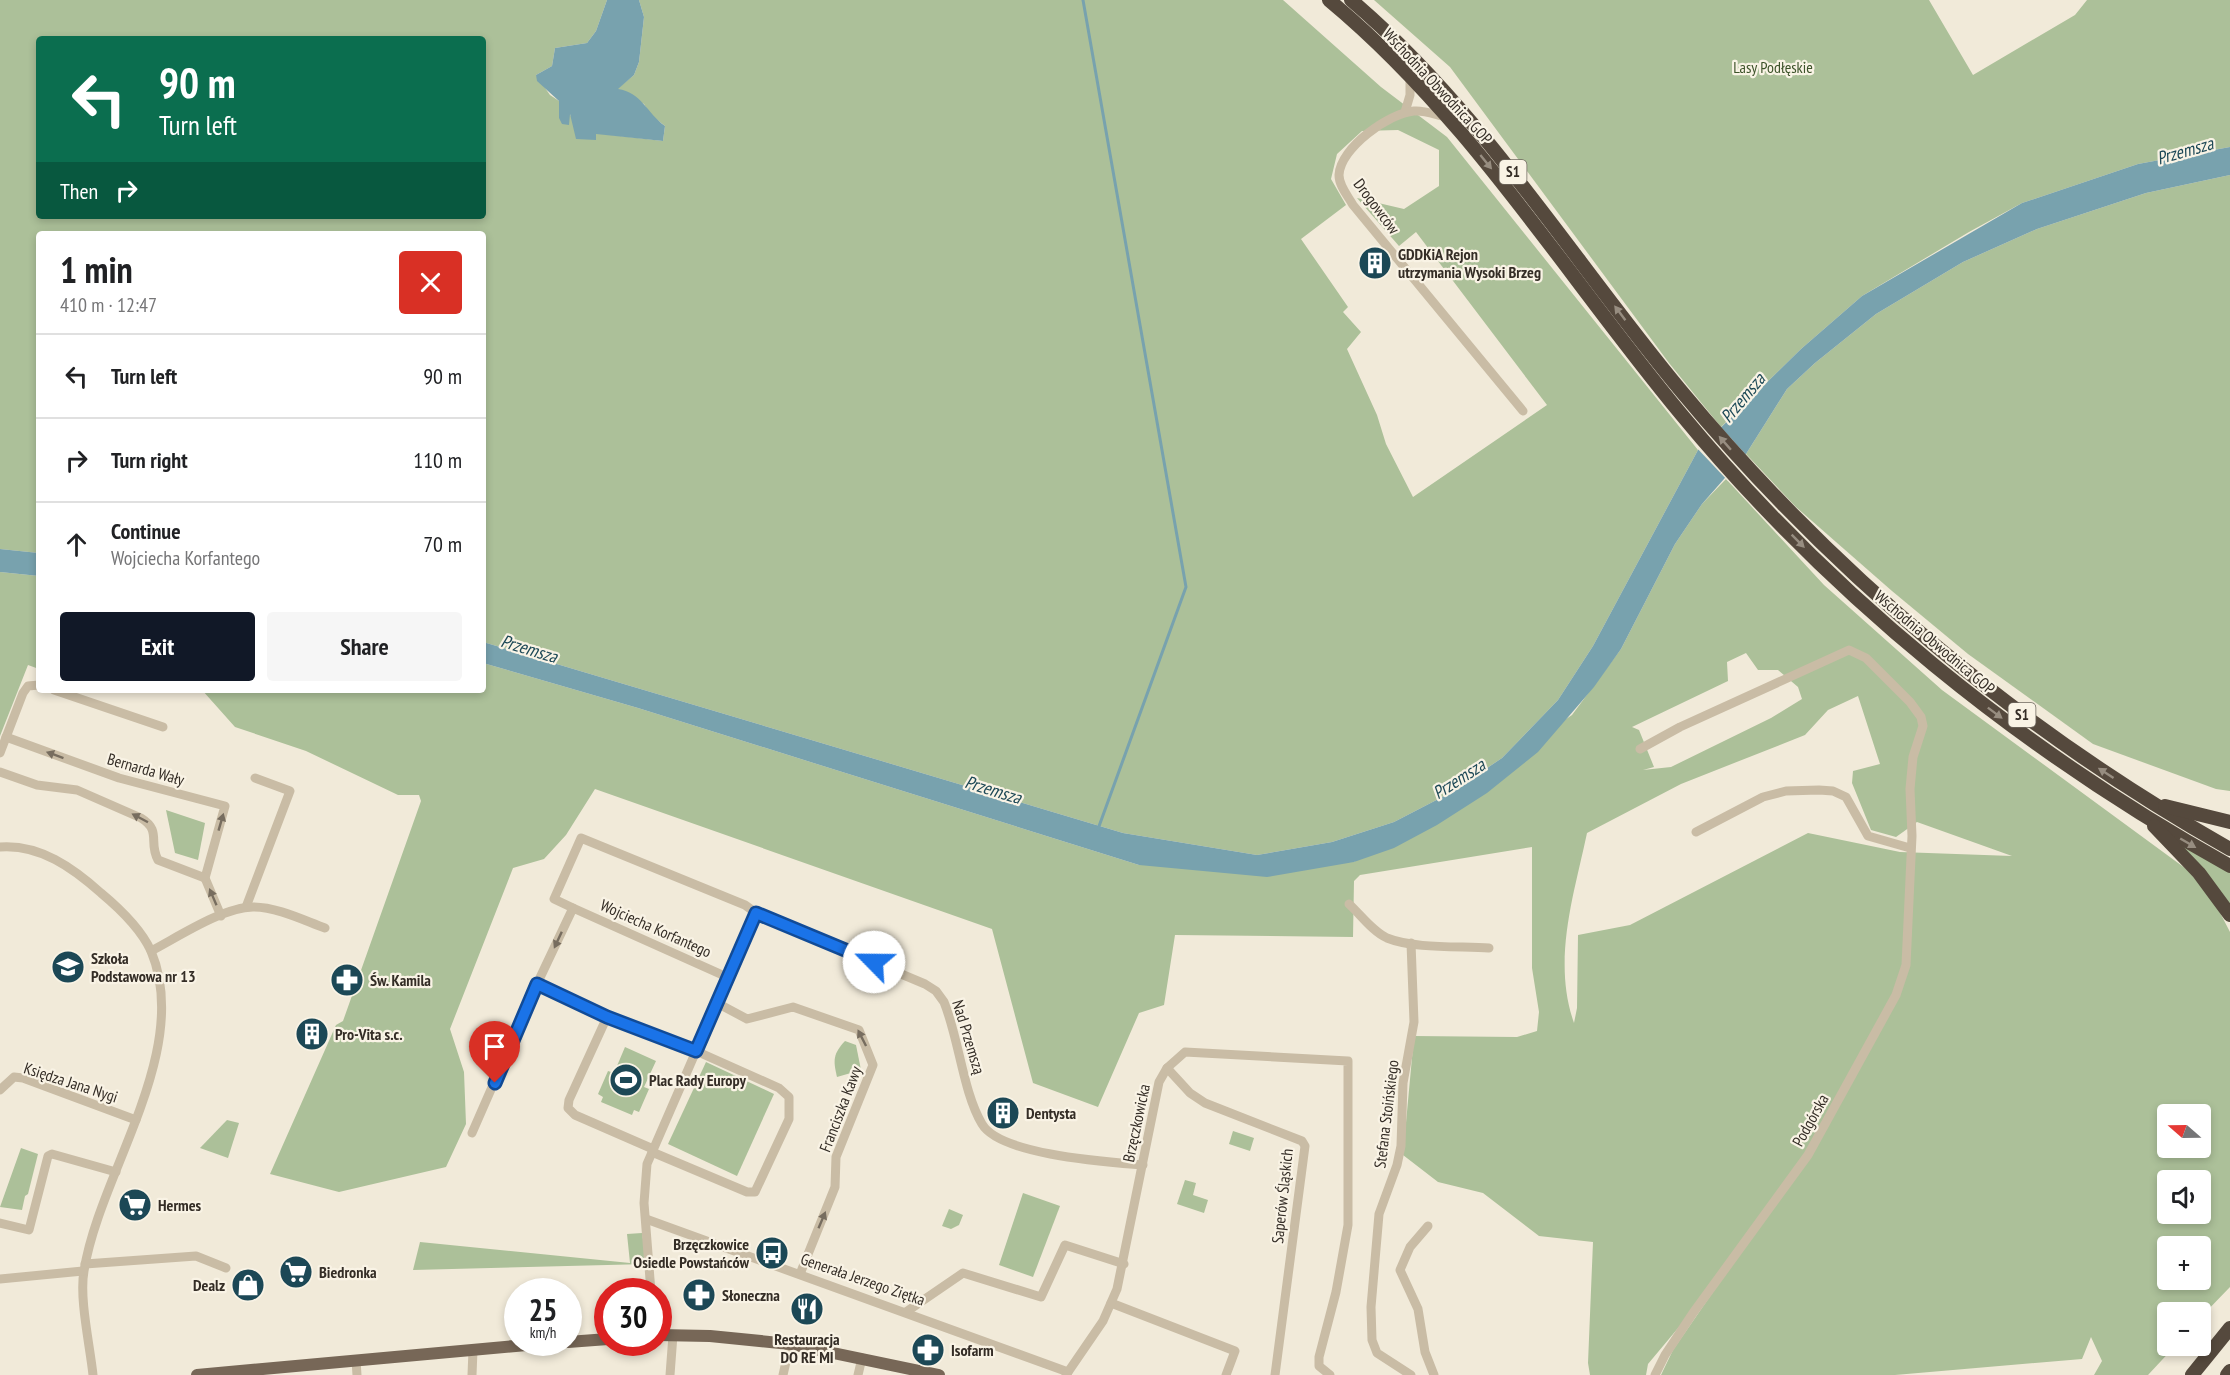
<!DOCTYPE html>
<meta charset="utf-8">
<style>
body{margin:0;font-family:"PT Sans Narrow",sans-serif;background:#f6f6f6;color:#202124;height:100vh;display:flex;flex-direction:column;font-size:22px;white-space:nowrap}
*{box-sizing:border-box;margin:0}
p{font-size:20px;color:#757577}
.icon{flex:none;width:33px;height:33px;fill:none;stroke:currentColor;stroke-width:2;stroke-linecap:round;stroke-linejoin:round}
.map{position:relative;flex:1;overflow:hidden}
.details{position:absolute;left:36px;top:231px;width:450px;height:462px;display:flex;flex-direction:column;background:#fff;border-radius:6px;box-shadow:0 3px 9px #0003}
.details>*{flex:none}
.top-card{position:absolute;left:36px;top:36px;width:450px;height:183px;border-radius:6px;box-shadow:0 3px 9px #0003;background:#0b6e4f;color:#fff;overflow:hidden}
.needle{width:39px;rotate:290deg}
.controls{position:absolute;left:2157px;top:1104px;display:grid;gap:12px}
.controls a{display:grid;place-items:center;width:54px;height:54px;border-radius:6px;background:#fff;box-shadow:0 3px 9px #0003;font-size:30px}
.speed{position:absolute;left:504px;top:1278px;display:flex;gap:12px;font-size:30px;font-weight:700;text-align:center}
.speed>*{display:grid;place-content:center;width:78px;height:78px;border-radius:50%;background:#fff;box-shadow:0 3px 9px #0003;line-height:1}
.speed small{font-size:15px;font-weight:400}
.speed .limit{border:9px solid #d22;background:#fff;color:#111}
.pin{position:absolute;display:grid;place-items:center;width:51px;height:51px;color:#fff;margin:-62px -26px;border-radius:50% 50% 50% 0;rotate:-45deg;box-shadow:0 0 6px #0007}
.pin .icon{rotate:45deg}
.me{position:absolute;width:66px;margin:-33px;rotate:293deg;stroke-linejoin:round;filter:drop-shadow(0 0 4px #0008)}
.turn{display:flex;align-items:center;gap:21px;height:126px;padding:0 24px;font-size:27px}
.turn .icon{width:78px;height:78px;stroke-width:2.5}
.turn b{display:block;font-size:42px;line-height:51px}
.then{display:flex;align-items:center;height:57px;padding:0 24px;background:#0003;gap:12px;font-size:22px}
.round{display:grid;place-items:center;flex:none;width:63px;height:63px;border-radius:6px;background:#f6f6f6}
.summary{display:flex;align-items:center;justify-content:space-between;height:102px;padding:0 24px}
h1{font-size:36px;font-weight:700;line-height:45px}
.primary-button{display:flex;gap:12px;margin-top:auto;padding:12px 24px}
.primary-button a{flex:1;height:69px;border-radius:6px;background:#111827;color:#fff;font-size:24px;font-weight:700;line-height:69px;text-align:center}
.primary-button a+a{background:#f6f6f6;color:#202124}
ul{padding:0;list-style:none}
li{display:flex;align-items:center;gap:18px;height:84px;padding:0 24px;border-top:2px solid #e0e0e0}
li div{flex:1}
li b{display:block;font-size:22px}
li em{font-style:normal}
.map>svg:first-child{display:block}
.green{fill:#acc099;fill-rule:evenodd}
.water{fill:#78a2ae}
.pier{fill:#f1ead9}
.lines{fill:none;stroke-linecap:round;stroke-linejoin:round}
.stream{stroke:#78a2ae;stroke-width:3}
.minor{stroke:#c9bca5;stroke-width:9}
.major{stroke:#776757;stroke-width:12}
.highway{stroke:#55493d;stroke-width:14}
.oneway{fill:#978d80}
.oneway2{fill:#776d5f}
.route-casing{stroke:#114b97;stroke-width:15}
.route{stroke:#1a73e8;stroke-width:10}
.labels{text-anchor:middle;stroke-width:4.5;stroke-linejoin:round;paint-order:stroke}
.shield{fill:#f9f3e5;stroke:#6f685f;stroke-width:1.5}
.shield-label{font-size:15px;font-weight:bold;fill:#342d26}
.park-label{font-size:16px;fill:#3d532a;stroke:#f9f3e5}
.street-label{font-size:16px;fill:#342d26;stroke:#f9f3e5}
.poi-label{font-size:16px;font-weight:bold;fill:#342d26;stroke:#f9f3e5;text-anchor:start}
.water-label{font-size:18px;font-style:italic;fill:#1c4856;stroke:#f9f3e5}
</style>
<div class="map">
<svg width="2230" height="1375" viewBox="0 0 2230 1375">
<rect width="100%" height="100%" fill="#f1ead9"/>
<g class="green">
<path d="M0 0H607L596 31 587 43 555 48 552 66 536 75 550 95 559 101V118L569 112 575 125 596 139 595 133 663 141 665 126 650 114 644 104 617 89 634 75 639 62 644 17 639 0H1283L1381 87 1447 137 1698 450 1593 646 1558 700 1502 758 1450 793 1394 822 1332 842 1257 855 1123 833 483 642V234H39V553L0 549ZM39 39H483V216H39ZM1398 130 1439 150V186L1404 209 1357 198 1399 246 1416 232 1547 405 1413 497 1386 444 1377 415 1347 349 1361 332 1343 312 1348 307 1301 239 1346 205 1331 179 1337 154 1362 131Z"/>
<polygon points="1374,0 1929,0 1973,75 2075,15 2087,0 2230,0 2230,147 2138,164 2022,203 1969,232 1862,296 1801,349 1721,427 1669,363 1450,67"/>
<polygon points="2230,175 2230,791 2216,789 2093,744 1968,654 1892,591 1796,507 1746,454 1787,389 1815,363 1876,314 1963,262 2037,229 2146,193"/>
<path d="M1726 479 1824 585 1942 690 2189 871 2216 905 2230 932V1287L2201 1317 2200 1312H2168V1346H2175L2148 1375H2094L2102 1361 2091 1337 2082 1359 1895 1375H1661L1673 1350 1735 1260 1648 1364 1646 1375H1590L1588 1363 1593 1242 1539 1236 1483 1193 1438 1182 1403 1155 1414 1036 1517 1037 1537 1031 1539 1012 1532 968V847L1360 875 1354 881 1353 937 1175 935 1164 1005 1139 1013 1098 1107 1033 1083 992 929 595 789 566 835 544 859 513 868 450 1029 464 1072 466 1124 446 1167 339 1192 270 1174 336 1025 343 1021 421 801 419 795H398L306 751 235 727 202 690H483V663L638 708 1139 865 1354 862 1572 715 1621 649 1675 544 1702 504ZM1746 653 1758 670H1778L1798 687 1802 699 1771 718 1671 767 1643 770 1654 767 1639 730 1632 727 1728 681 1727 662ZM1858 696 1880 764 1853 771 1852 783 1871 830 1896 837 1917 822 2012 856 1900 852 1808 833 1630 925 1578 935 1577 1008 1574 1023C1552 960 1574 895 1587 833L1681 784 1805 735 1828 710ZM2168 1114H2200V1148H2168ZM2168 1180H2200V1214H2168ZM2168 1246H2200V1280H2168Z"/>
<polygon points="0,572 39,576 39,669 28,665 0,736"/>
<polygon points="166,810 205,823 198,860 175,853"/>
<polygon points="2170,836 2230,871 2230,908"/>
<path d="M845 1041 856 1045 861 1070 837 1077C833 1060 833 1054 845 1041Z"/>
<polygon points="625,1047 656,1061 644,1087 649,1089 639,1112 634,1110 632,1115 601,1102 603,1097 598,1094 608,1071 614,1073"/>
<polygon points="706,1062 774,1094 737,1176 668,1144"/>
<polygon points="227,1120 239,1123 228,1158 200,1148"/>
<polygon points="1233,1131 1254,1138 1250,1151 1229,1144"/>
<polygon points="21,1148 38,1154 28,1194 25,1196 22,1210 0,1207"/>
<polygon points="1185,1180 1196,1183 1193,1195 1208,1200 1204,1213 1177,1204"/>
<polygon points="1023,1193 1060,1206 1033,1277 999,1265"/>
<polygon points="949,1209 963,1215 959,1225 951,1229 942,1226"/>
<polygon points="642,1233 647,1264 413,1270 420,1242 630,1263 627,1234"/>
</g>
<g class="water">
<path d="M607 0H639L644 17 639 62 634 75 618 89C641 92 647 113 665 126L663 141 596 134V140L576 139 570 114 569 125 562 124 559 118V101L537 81 536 75 552 66 555 48 587 43 596 31Z"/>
<polygon points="2230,147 2230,175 2146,193 2037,229 1963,262 1876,314 1815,363 1787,389 1746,454 1702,504 1675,544 1621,649 1594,687 1538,752 1487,793 1437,825 1394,848 1354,862 1267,877 1139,865 638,708 483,663 483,642 1123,833 1257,855 1332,842 1394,822 1450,793 1502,758 1558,700 1593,646 1698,450 1801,349 1862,296 2022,203 2138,164"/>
<polygon points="0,549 39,553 39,576 0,572"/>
</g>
<polygon class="pier" points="1719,425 1748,457 1728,481 1696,447"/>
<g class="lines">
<polyline class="stream" points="1083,0 1186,587 1098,829"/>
<g class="minor">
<polyline points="1405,112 1410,95 1410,77"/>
<path d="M1447 117C1436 115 1425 110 1414 111 1389 113 1340 148 1339 175 1339 186 1348 196 1353 205L1523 411"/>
<polyline points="54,690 163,727"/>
<polyline points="6,737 119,778 225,806 205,878 221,916"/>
<polyline points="1640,749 1680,727 1849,650 1866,658 1910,702 1921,717 1923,726 1913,757 1910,789 1912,836 1906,965 1896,995 1808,1155 1693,1313 1665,1355 1655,1375"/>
<polyline points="0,753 23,693 28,686 39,685"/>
<path d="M0 772 37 785 77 790 141 818C162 831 148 842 158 860L205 878"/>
<polyline points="1696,832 1763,797 1786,791 1819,790 1833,791 1846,797 1868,836 1910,848"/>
<path d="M0 847C40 844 73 868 101 893 119 908 141 929 151 951 193 1051 99 1174 84 1271 79 1298 90 1346 93 1375"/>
<path d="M1349 904C1361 915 1372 931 1387 938 1414 949 1460 946 1489 948"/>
<polyline points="246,907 290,791 255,778"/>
<path d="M573 908 554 899 581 838 745 905 756 913 925 984 936 991 944 1002C959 1039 963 1092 982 1124 1000 1155 1107 1162 1143 1165"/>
<path d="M151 951C178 937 223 907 253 907 277 907 303 920 325 928"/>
<polyline points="537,984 573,908 727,977"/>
<polyline points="717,1003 747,1019 793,1007 859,1030 873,1065 836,1157 835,1187 800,1274"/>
<polyline points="1167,1068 1190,1093 1205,1103 1302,1141 1305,1146 1275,1375"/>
<polyline points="0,1090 14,1077 23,1078 136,1120"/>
<polyline points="472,1133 537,984 607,1017"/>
<polyline points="652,1152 747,1192 755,1192 789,1119 789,1097 779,1088 696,1051 607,1017 569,1100 568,1108 575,1115 653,1149"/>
<polyline points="646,1219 1068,1372"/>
<polyline points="0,1223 29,1230 48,1156 52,1154 116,1172"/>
<polyline points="1428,1226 1410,1247 1400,1270 1418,1309 1425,1352 1434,1375"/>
<polyline points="85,1264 196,1256 226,1268"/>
<polyline points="0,1279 83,1271"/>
<polyline points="651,1292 644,1203 647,1164 756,913"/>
<polyline points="1111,1303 1235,1351 1226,1375"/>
<polyline points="906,1312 963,1273 1041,1297 1065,1245 1124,1264"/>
<polyline points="356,1360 357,1375"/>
<polyline points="472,1375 473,1350"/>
<polyline points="670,1375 673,1335"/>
<polyline points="783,1375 790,1344"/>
<polyline points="858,1375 862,1358"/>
<polyline points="1066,1375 1103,1321 1117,1289 1159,1082 1167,1068 1185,1052 1348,1061 1348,1225 1336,1292 1319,1357 1319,1366 1330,1375"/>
<polyline points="1411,1375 1377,1353 1372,1340 1371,1307 1379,1214 1397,1165 1401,1146 1403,1083 1414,1022 1411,943"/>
</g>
<g class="major">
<polyline points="658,1335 710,1336 790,1344 939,1375"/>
<polyline points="568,1342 608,1339"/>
<polyline points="197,1375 559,1342"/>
</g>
<g class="highway">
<path d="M1329 0C1470 117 1565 274 1681 414 1832 597 2023 751 2230 866"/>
<path d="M1351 0C1483 112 1572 260 1682 392 1835 576 2021 731 2230 849"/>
<polyline points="2165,806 2230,822"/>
<polyline points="2154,826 2199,873 2230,915"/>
<polyline points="2192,1375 2230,1328"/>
<polyline points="2227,1375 2230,1371"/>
</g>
</g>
<defs><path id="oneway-solid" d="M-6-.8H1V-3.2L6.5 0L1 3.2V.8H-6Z" transform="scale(1.5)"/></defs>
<g class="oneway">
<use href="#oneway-solid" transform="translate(1486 162) rotate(51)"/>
<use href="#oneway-solid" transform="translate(1620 313) rotate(-127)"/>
<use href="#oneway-solid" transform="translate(1725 443) rotate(-131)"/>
<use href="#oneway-solid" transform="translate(1798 541) rotate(45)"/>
<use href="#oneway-solid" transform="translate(1995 713) rotate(37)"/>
<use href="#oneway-solid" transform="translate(2106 773) rotate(-147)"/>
<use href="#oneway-solid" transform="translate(2188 843) rotate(30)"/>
</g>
<g class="oneway2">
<use href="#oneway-solid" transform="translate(55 755) rotate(-160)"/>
<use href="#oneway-solid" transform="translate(140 818) rotate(-152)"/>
<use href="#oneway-solid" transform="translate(221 822) rotate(-74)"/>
<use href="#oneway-solid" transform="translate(213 897) rotate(-113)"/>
<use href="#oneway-solid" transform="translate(558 940) rotate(115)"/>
<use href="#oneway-solid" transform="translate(862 1038) rotate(-117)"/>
<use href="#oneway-solid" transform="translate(822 1220) rotate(-67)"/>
</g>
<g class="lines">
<defs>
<polyline id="route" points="495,1083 537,984 607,1017 696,1051 756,913 874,962"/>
</defs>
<use href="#route" class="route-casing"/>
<use href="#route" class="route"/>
</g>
<defs>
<symbol id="building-disc" viewBox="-11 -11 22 22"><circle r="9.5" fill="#1c4856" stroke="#f9f3e5"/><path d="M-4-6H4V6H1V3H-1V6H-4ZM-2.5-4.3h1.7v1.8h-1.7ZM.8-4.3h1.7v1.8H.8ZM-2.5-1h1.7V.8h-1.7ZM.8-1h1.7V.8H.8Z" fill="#fff"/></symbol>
<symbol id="school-disc" viewBox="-11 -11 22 22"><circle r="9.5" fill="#1c4856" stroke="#f9f3e5"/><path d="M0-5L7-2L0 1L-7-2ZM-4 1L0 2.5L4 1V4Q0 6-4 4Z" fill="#fff"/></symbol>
<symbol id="pharmacy-disc" viewBox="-11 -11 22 22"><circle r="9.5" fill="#1c4856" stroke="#f9f3e5"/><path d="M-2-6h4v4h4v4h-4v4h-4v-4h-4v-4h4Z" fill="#fff"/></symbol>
<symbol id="stadium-disc" viewBox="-11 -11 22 22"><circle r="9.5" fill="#1c4856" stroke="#f9f3e5"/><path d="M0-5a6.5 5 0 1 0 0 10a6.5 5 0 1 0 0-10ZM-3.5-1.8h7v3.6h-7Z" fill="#fff"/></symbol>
<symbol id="supermarket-disc" viewBox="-11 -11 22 22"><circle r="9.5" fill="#1c4856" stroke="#f9f3e5"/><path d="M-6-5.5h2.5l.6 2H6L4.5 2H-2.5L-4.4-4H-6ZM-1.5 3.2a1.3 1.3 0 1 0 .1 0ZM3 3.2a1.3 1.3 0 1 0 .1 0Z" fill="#fff"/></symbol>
<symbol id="bus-disc" viewBox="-11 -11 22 22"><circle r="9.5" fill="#1c4856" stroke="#f9f3e5"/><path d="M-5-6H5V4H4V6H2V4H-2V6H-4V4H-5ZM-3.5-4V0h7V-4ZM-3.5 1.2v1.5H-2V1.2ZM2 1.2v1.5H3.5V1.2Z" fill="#fff"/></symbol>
<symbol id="shop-disc" viewBox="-11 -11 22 22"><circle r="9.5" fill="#1c4856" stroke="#f9f3e5"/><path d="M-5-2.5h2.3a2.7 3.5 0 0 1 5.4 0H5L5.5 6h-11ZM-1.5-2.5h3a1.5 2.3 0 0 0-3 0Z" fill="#fff"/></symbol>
<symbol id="restaurant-disc" viewBox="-11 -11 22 22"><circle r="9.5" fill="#1c4856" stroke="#f9f3e5"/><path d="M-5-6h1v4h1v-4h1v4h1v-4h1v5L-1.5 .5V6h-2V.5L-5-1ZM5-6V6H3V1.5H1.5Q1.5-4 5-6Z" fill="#fff"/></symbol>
</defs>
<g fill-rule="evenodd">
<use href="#building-disc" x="1356" y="244" width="38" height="38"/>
<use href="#school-disc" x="49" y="948" width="38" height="38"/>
<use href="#pharmacy-disc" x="328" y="961" width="38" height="38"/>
<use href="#building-disc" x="293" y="1015" width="38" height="38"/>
<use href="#stadium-disc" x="607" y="1061" width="38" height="38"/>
<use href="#building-disc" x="984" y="1094" width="38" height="38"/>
<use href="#supermarket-disc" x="116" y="1186" width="38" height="38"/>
<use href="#bus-disc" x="753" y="1234" width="38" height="38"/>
<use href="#supermarket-disc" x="277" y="1253" width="38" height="38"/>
<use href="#shop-disc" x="229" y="1266" width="38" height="38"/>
<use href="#pharmacy-disc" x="680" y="1276" width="38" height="38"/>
<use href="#restaurant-disc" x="788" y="1290" width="38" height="38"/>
<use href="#pharmacy-disc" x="909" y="1331" width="38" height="38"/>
</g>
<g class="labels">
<g class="shield">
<rect x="1499.5" y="160" width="27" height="24" rx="4.5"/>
<rect x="2008.5" y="703" width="27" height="24" rx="4.5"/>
</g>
<g class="shield-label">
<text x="1513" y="177">S1</text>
<text x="2022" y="720">S1</text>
</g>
<g class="park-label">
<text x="1773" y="73">Lasy Podłęskie</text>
</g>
<g class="street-label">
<text transform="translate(1438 86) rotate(47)" y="6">Wschodnia Obwodnica GOP</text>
<text transform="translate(1377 206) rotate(53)" y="6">Drogowców</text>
<text transform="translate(1935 642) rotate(40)" y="6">Wschodnia Obwodnica GOP</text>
<text transform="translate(146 769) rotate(16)" y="6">Bernarda Wały</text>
<text transform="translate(656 928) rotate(24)" y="6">Wojciecha Korfantego</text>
<text transform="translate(969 1037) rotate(73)" y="6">Nad Przemszą</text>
<text transform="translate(71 1082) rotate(18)" y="6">Księdza Jana Nygi</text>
<text transform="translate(840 1109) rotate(-69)" y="6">Franciszka Kawy</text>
<text transform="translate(1386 1114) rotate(-83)" y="6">Stefana Stoińskiego</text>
<text transform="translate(1810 1120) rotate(-61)" y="6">Podgórska</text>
<text transform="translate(1136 1123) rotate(-78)" y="6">Brzęczkowicka</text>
<text transform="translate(1282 1196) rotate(-84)" y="6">Saperów Śląskich</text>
<text transform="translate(863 1279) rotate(19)" y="6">Generała Jerzego Ziętka</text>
</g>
<g class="poi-label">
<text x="1398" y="260">GDDKiA Rejon<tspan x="1398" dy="18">utrzymania Wysoki Brzeg</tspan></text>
<text x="91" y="964">Szkoła<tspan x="91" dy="18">Podstawowa nr 13</tspan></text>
<text x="370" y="986">Św. Kamila</text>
<text x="335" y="1040">Pro-Vita s.c.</text>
<text x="649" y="1086">Plac Rady Europy</text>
<text x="1026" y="1119">Dentysta</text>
<text x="158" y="1211">Hermes</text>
<text x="749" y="1250" text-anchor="end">Brzęczkowice<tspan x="749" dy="18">Osiedle Powstańców</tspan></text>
<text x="319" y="1278">Biedronka</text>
<text x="225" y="1291" text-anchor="end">Dealz</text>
<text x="722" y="1301">Słoneczna</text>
<text x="807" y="1345" text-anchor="middle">Restauracja<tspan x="807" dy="18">DO RE MI</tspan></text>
<text x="951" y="1356">Isofarm</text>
</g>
<g class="water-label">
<text transform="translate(2185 151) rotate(-16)" y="6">Przemsza</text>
<text transform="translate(1743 398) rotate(-50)" y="6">Przemsza</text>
<text transform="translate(529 649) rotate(17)" y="6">Przemsza</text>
<text transform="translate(1459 779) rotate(-33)" y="6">Przemsza</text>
<text transform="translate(993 790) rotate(17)" y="6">Przemsza</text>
</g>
</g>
</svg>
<div class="controls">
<a><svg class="needle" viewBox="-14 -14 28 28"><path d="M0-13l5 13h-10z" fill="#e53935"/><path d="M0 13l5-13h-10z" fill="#757577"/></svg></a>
<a><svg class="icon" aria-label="sound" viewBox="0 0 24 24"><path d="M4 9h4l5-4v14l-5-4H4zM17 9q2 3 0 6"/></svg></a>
<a>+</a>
<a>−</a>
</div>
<div class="speed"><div>25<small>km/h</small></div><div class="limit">30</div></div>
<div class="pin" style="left:495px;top:1083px;background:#d93025"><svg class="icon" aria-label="arrive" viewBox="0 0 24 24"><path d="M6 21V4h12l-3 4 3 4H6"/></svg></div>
<svg class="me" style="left:874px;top:962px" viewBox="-20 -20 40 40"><circle r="19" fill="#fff"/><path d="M0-13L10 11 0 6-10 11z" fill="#1a73e8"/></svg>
<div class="top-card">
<div class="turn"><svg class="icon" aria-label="left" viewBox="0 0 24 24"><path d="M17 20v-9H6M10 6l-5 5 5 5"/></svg><div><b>90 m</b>Turn left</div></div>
<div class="then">Then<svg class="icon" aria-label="right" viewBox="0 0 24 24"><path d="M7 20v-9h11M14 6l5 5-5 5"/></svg></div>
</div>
<section class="details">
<div class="summary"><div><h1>1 min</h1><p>410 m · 12:47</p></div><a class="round" style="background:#d93025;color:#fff"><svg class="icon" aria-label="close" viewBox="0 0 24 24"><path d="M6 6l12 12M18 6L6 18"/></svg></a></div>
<ul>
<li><svg class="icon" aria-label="left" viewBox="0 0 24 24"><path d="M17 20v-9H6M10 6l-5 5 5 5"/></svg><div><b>Turn left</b></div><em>90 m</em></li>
<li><svg class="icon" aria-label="right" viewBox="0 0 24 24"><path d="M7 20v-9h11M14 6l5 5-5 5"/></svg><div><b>Turn right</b></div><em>110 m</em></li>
<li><svg class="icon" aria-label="ahead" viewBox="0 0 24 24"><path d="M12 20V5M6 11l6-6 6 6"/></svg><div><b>Continue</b><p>Wojciecha Korfantego</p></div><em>70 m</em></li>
</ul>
<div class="primary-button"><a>Exit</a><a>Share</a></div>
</section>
</div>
